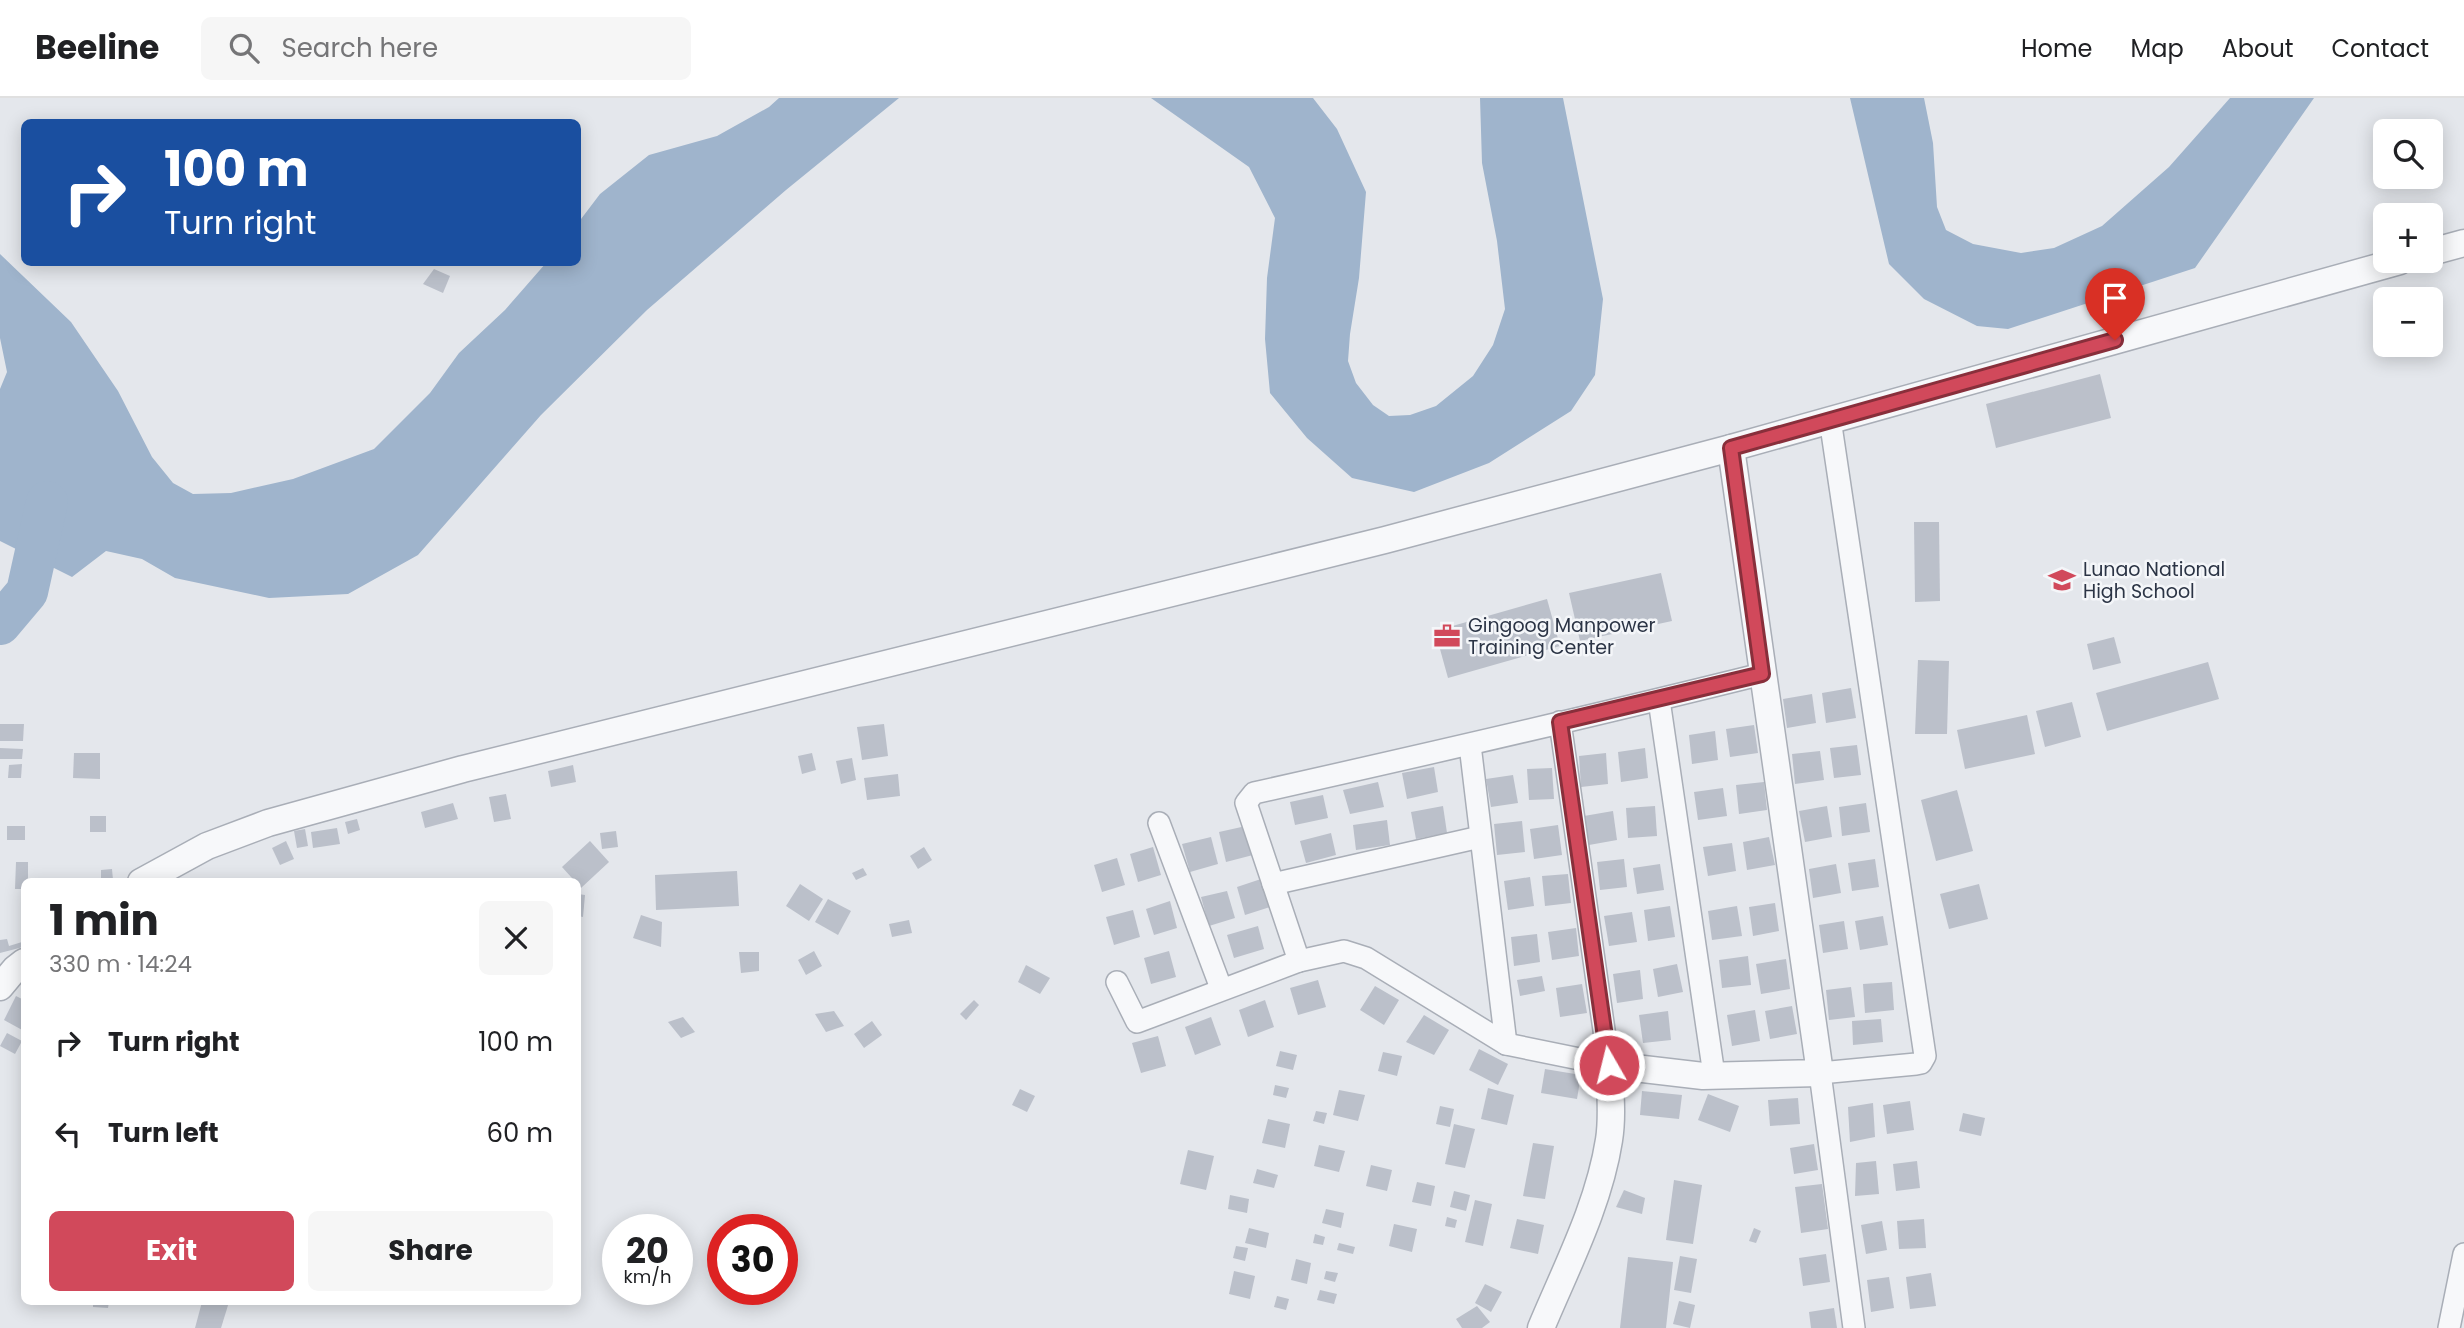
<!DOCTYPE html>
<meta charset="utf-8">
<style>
body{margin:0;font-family:Poppins,sans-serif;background:#f6f6f6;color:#202124;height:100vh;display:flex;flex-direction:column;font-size:26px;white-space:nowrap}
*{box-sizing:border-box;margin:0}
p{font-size:23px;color:#757577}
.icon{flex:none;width:38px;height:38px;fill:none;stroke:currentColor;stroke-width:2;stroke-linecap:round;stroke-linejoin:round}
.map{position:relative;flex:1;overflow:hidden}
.side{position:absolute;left:21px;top:780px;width:560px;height:427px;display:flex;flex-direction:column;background:#fff;border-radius:10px;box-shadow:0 4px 18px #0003}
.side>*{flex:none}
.hud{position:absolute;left:21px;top:21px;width:560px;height:147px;border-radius:10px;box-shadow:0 4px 18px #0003;background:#1a4fa0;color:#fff;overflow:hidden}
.fabs{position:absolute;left:2373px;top:21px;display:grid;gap:14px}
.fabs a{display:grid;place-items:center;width:70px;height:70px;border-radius:10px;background:#fff;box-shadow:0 4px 18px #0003;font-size:35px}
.speed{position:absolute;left:602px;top:1116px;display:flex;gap:14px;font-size:35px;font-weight:700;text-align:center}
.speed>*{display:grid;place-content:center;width:91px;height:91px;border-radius:50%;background:#fff;box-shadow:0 4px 18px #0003;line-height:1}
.speed small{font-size:18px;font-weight:400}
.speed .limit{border:10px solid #d22;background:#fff;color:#111}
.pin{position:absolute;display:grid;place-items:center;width:60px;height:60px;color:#fff;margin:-72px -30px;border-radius:50% 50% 50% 0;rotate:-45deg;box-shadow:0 0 7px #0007}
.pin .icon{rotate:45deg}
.me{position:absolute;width:77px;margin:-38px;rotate:352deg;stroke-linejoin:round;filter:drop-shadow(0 0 5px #0008)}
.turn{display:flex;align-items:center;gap:24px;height:147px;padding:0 28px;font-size:32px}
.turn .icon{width:91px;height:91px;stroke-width:2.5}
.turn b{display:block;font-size:49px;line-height:60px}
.round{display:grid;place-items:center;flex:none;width:74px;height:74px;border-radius:10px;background:#f6f6f6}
.head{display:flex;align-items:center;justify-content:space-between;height:119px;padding:0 28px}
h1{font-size:42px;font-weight:700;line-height:52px}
.primary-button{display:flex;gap:14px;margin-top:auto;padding:14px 28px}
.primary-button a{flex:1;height:80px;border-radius:10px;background:#d1495b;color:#fff;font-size:28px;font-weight:700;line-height:80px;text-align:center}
.primary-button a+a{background:#f6f6f6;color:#202124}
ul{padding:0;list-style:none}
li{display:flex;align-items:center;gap:21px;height:91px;padding:0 28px}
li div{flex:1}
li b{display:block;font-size:26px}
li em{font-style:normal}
header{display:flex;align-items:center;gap:42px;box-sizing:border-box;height:98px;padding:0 35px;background:#fff;border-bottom:2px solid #e0e0e0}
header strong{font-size:33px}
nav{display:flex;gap:38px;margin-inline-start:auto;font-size:24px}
.search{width:490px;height:63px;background:#f6f6f6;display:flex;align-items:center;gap:18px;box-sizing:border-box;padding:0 24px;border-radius:10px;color:#757577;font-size:26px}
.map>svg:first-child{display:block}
.water{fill:#9fb4cc}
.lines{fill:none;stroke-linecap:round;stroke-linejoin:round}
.river{stroke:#9fb4cc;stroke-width:42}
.building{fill:#bbc0ca}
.minor-casing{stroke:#a9aeb7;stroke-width:24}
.tertiary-casing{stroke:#a9aeb7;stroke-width:29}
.minor{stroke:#f7f8fa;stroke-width:21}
.tertiary{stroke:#f7f8fa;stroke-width:26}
.route-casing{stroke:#882f3b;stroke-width:18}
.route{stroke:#d1495b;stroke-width:12}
.labels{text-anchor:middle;stroke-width:5;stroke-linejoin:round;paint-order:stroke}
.poi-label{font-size:19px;fill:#2b3445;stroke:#f4f6f9;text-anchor:start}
</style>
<header>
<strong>Beeline</strong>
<div class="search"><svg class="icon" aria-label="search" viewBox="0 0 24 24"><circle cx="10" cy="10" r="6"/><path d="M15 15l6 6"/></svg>Search here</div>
<nav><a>Home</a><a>Map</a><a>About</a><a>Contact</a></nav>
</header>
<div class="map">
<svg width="2464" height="1230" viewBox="0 0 2464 1230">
<rect width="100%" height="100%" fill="#e4e7ec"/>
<g class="water">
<polygon points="779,0 899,0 786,92 647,212 541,317 418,457 348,496 269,500 175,480 142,461 106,453 72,479 0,443 0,291 7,274 0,240 0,156 71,224 118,293 152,359 173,385 193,396 231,395 293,381 374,351 430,295 459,255 505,212 546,165 578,164 578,125 600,96 649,57 717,38 769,9"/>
<polygon points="1151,0 1313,0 1337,31 1366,94 1359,180 1350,236 1348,263 1356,285 1373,307 1389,318 1410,317 1436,308 1473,278 1493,247 1505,211 1497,143 1482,65 1480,0 1563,0 1603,201 1595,277 1571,313 1489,365 1414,394 1352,380 1307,340 1270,295 1265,241 1267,180 1275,120 1249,69"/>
<polygon points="1850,0 1924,0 1933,45 1937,109 1946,132 1973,146 2021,155 2054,150 2102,128 2169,69 2230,0 2314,0 2195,170 2008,231 1977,228 1924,201 1889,166"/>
</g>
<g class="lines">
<polyline class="river" points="0,526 27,494 47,404"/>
</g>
<g class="building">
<polygon points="434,171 450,178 443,195 423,186"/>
<polygon points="2100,276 2111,320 1996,350 1986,306"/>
<polygon points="1914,424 1939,424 1940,503 1915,504"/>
<polygon points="1661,475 1672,523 1580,543 1569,495"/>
<polygon points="1547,501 1560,548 1448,580 1435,533"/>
<polygon points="2114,539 2121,565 2093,572 2087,546"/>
<polygon points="1918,562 1949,563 1947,636 1915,636"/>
<polygon points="2208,564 2219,601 2107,633 2096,595"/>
<polygon points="1851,590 1856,620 1826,625 1822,595"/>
<polygon points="1812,596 1816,625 1787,630 1783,601"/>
<polygon points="2072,604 2081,639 2045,649 2036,613"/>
<polygon points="2027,617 2035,656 1965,671 1957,632"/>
<polygon points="0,626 24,626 23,643 0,643"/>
<polygon points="884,626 888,658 862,662 857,629"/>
<polygon points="1754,627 1758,655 1730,659 1726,631"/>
<polygon points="1715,633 1718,662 1692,666 1689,637"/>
<polygon points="1857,647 1861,677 1834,680 1830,650"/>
<polygon points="0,650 23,651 22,661 0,661"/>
<polygon points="1645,650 1648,680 1621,684 1618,654"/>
<polygon points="1820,653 1824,682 1795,686 1792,656"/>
<polygon points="74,655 100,655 100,681 73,680"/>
<polygon points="812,655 816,672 802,676 798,658"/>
<polygon points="1606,655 1608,686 1581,689 1579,658"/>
<polygon points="852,660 856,682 841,686 836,663"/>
<polygon points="22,666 21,680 8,680 9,667"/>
<polygon points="573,667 576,684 551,689 548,673"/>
<polygon points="1434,669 1438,694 1407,701 1402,675"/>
<polygon points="1552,670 1554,701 1529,702 1527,671"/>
<polygon points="898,676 900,698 867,702 864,680"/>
<polygon points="1513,677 1518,705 1491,709 1486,681"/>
<polygon points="1378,684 1384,709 1350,716 1343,692"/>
<polygon points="1764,684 1767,712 1739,716 1736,687"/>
<polygon points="1723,690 1727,718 1698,722 1694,694"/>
<polygon points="1957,692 1973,753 1936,763 1921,702"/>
<polygon points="506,696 511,721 494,724 489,699"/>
<polygon points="1323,697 1328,720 1295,727 1290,704"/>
<polygon points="453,705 458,721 425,730 421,714"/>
<polygon points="1866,705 1870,734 1842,738 1839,709"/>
<polygon points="1443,708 1447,735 1416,741 1411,714"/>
<polygon points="1655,708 1657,738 1628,740 1626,710"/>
<polygon points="1827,708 1832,739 1805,744 1799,713"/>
<polygon points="1613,713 1617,742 1589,747 1584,718"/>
<rect x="90" y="718" width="16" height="16"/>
<polygon points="357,721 360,732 348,736 345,724"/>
<polygon points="1387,722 1390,747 1356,752 1353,727"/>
<polygon points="1522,723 1525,754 1497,757 1494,726"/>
<polygon points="1558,727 1562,757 1534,761 1530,731"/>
<rect x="7" y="728" width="18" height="14"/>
<polygon points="1246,728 1253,757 1226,764 1219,734"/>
<polygon points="337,730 340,746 313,750 311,734"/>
<polygon points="305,731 308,748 297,750 294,733"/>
<polygon points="616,733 618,749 602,751 600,735"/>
<polygon points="1331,735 1336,757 1306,765 1300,743"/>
<polygon points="1211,739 1218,766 1190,774 1182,746"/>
<polygon points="1769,739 1775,767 1747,772 1743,744"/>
<polygon points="286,743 294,761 280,767 272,750"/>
<polygon points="590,743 609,764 581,790 562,769"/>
<polygon points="1732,745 1736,773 1708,778 1703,749"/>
<polygon points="924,749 932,762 918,771 910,758"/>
<polygon points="1153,749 1161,777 1138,784 1130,756"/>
<polygon points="1117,760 1125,787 1102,794 1094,767"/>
<polygon points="1624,761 1627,789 1600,792 1597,764"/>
<polygon points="1875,761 1879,789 1852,793 1848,765"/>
<polygon points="16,764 28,764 28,784 24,784 24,791 15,791"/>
<polygon points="1660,766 1664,792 1637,796 1633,770"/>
<polygon points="1836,766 1841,795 1813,800 1809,771"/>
<polygon points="863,770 867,777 856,782 852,775"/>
<polygon points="112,771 113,782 101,781 101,772"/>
<polygon points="737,773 739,808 656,812 655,777"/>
<polygon points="1568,776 1571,805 1545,808 1542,778"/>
<polygon points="1530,779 1534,808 1508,812 1504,783"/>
<polygon points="1261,781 1270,809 1245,817 1237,789"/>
<polygon points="800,786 823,801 809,823 786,808"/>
<polygon points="1979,786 1988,821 1949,831 1940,796"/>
<polygon points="1227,793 1235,820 1209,828 1201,799"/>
<polygon points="578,796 585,797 583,819 578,818"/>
<polygon points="828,801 851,813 838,837 815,824"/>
<polygon points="1170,803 1177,830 1154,837 1146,811"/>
<polygon points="1775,805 1779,833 1753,838 1749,809"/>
<polygon points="1670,808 1675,839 1648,843 1644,812"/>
<polygon points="1737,808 1742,838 1712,842 1708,813"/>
<polygon points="1133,812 1140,839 1114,847 1106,819"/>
<polygon points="1632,814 1637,844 1609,848 1604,818"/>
<polygon points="641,817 662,824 661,849 633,840"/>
<polygon points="1883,818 1888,847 1860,852 1855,823"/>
<polygon points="909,822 912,835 892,839 889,826"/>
<polygon points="1844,823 1848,851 1823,855 1819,827"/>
<polygon points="1258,828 1264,851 1234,860 1227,837"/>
<polygon points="1576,830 1579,858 1552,862 1548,834"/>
<polygon points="1537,836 1540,864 1514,868 1511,839"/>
<polygon points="7,841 9,848 22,844 23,849 0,855 0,842"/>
<polygon points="814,853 822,868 806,877 798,862"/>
<polygon points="1169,853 1176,879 1151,886 1144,860"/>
<polygon points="739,854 759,854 759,873 741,875"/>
<polygon points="1748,858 1751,887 1722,890 1719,862"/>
<polygon points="1786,861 1790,891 1761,896 1756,866"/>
<polygon points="1677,866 1683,894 1658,899 1653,871"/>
<polygon points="1026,867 1050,880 1040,896 1018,884"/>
<polygon points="1640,872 1643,901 1617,905 1613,876"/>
<polygon points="1542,878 1545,893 1520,898 1517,882"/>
<polygon points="1318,882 1326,909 1298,917 1290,890"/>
<polygon points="1892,884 1894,912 1865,915 1863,886"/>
<polygon points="1582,886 1587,915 1560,919 1556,890"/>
<polygon points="1375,888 1399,902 1384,927 1360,912"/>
<polygon points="1851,889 1855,919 1829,922 1826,892"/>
<polygon points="16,898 24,902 24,933 4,922"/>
<polygon points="974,902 979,907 966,922 960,916"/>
<polygon points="1265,902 1274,929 1248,939 1239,912"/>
<polygon points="1792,908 1797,936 1770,941 1765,913"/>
<polygon points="1755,912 1760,943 1732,948 1727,917"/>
<polygon points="834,913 844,928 826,934 815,916"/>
<polygon points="1668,913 1671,942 1643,945 1639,917"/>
<polygon points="1424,917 1449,932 1434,957 1406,944"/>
<polygon points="683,919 695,934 681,940 668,924"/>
<polygon points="1211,919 1221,947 1195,957 1185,929"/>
<polygon points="1881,921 1883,944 1853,947 1852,923"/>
<polygon points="872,923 882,937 864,950 854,936"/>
<polygon points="7,935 22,943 15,956 0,948"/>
<polygon points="1158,938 1166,968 1141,975 1132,945"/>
<polygon points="1479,951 1508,966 1498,987 1469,972"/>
<polygon points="1280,953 1297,957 1293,972 1276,968"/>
<polygon points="1383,954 1402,958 1397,978 1378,973"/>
<polygon points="1545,971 1581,977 1577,1001 1541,995"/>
<polygon points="1275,987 1289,990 1286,1000 1273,997"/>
<polygon points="1488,990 1514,997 1507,1027 1481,1021"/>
<polygon points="1020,991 1035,998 1027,1014 1012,1007"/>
<polygon points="1339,992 1365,997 1358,1023 1333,1017"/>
<polygon points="1642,993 1682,997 1679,1021 1640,1017"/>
<polygon points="1708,996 1739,1008 1730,1034 1698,1022"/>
<polygon points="1798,1000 1800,1026 1770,1028 1768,1002"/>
<polygon points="1910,1003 1914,1032 1887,1036 1883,1007"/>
<polygon points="1873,1005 1875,1039 1850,1044 1848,1009"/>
<polygon points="1440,1008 1454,1011 1450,1029 1436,1026"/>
<polygon points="1316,1013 1327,1015 1324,1026 1313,1023"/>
<polygon points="1963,1015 1985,1020 1981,1038 1959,1033"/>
<polygon points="1268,1021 1290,1026 1285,1050 1262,1045"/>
<polygon points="1454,1026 1475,1031 1465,1070 1445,1066"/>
<polygon points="1533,1045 1554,1048 1545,1101 1523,1098"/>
<polygon points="1814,1046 1818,1072 1794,1076 1790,1050"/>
<polygon points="1319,1047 1345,1053 1339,1074 1314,1068"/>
<polygon points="1188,1052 1214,1058 1206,1092 1180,1086"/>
<polygon points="1876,1063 1879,1096 1855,1098 1856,1065"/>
<polygon points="1917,1063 1920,1090 1896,1093 1893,1066"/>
<polygon points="1371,1067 1392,1072 1387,1093 1366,1088"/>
<polygon points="1257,1071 1278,1077 1274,1090 1253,1085"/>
<polygon points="1674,1082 1702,1087 1693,1146 1666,1142"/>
<polygon points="1417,1084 1435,1088 1431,1108 1412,1104"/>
<polygon points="1822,1086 1828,1131 1801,1135 1795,1089"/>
<polygon points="1624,1092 1645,1100 1642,1116 1616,1109"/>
<polygon points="1454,1093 1470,1097 1466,1113 1450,1109"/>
<polygon points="1230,1097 1249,1101 1247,1115 1228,1111"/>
<polygon points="1475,1102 1492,1106 1483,1148 1465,1144"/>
<polygon points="1326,1111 1344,1115 1341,1130 1322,1125"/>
<polygon points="1447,1119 1457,1122 1455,1130 1445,1128"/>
<polygon points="1517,1121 1544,1127 1538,1156 1510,1150"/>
<polygon points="1924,1121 1926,1150 1899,1151 1897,1123"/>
<polygon points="1882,1123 1887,1152 1866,1156 1861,1127"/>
<polygon points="1394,1126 1417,1131 1412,1154 1389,1148"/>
<polygon points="1249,1130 1269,1135 1266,1150 1245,1145"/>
<polygon points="1754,1130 1761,1133 1756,1145 1749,1143"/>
<polygon points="1315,1136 1325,1139 1323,1147 1313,1145"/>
<polygon points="1339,1145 1355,1149 1353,1156 1337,1152"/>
<polygon points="1236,1148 1248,1150 1245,1163 1233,1160"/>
<polygon points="1826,1156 1830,1184 1803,1188 1799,1160"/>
<polygon points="1680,1158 1697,1161 1691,1195 1674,1192"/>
<polygon points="1628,1159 1673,1164 1666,1230 1620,1230"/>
<polygon points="1296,1161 1311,1165 1307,1186 1291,1182"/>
<polygon points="1234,1173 1255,1178 1250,1201 1229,1196"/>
<polygon points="1326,1173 1338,1175 1335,1184 1324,1181"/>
<polygon points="1931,1175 1936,1208 1910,1211 1906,1179"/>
<polygon points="1889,1179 1894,1210 1871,1214 1867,1182"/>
<polygon points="1485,1186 1502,1194 1491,1214 1475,1205"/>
<polygon points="1320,1192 1337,1196 1334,1206 1317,1202"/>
<polygon points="1277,1198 1289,1201 1286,1212 1274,1209"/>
<polygon points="1679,1203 1695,1207 1690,1230 1673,1226"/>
<polygon points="93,1204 109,1204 108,1210 93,1209"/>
<polygon points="202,1204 229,1204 221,1230 195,1230"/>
<polygon points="1477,1208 1490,1224 1482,1230 1462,1230 1456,1221"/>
<polygon points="1834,1210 1837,1230 1811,1230 1809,1214"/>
</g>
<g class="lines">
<defs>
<g id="minor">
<polyline points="1830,321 1925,958 1921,965 1916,966 1820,975 1854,1230"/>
<polyline points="1659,602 1714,977"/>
<path d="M1560 624 1609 967 1506 946 1366 860 1344 853 1299 863 1246 705 1254 695C1424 657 1593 618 1762 576"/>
<polyline points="1470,647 1506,946"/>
<polyline points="1159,725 1221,890"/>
<polyline points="1273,786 1480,739"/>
<polyline points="1117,884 1137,924 1299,863"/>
<polyline points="2449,1230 2464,1156"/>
</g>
<g id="tertiary">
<polyline points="2431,154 2464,145"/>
<polyline points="141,784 207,748 268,725 463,671 1385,442 1731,350 2400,163"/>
<polyline points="0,889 15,871 24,864"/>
<path d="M1541 1230C1566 1170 1599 1107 1609 1042 1613 1017 1610 992 1609 967L1703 978 1820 975 1731 350"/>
</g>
</defs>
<use href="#minor" class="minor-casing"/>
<use href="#tertiary" class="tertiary-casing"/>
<use href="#minor" class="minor"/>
<use href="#tertiary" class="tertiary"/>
</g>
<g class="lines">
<defs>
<polyline id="route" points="1609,967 1560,624 1762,576 1731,350 2115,242"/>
</defs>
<use href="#route" class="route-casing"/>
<use href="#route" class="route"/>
</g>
<defs>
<symbol id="school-bare" viewBox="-9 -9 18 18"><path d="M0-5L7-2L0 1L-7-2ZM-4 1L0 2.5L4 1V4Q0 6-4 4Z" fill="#d1495b" stroke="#f4f6f9" stroke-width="2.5" paint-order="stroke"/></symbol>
<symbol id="office-bare" viewBox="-9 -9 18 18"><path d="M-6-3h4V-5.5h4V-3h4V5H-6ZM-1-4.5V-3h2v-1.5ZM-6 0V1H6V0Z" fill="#d1495b" stroke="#f4f6f9" stroke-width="2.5" paint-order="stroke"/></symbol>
</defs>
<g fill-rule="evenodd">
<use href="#school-bare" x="2043" y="463" width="38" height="38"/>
<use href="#office-bare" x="1428" y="519" width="38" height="38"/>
</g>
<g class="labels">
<g class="poi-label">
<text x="2083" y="478">Lunao National<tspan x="2083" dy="22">High School</tspan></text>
<text x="1468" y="534">Gingoog Manpower<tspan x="1468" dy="22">Training Center</tspan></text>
</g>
</g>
</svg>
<div class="fabs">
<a><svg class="icon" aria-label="search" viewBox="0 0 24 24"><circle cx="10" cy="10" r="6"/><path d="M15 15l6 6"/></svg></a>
<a>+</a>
<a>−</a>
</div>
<div class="speed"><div>20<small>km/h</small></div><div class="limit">30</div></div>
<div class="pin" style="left:2115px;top:242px;background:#d93025"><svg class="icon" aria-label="arrive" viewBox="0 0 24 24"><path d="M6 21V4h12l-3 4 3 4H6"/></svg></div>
<svg class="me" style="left:1609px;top:967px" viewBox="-20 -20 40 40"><circle r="17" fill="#d1495b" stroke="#fff" stroke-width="3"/><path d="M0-11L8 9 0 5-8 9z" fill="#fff"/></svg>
<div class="hud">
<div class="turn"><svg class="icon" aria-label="right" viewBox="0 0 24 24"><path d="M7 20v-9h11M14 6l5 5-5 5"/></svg><div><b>100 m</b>Turn right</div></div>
</div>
<section class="side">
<div class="head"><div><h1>1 min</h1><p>330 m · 14:24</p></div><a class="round"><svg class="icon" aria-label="close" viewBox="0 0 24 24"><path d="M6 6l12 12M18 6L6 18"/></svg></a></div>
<ul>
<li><svg class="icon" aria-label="right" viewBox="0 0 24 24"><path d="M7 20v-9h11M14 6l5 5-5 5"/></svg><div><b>Turn right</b></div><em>100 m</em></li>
<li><svg class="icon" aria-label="left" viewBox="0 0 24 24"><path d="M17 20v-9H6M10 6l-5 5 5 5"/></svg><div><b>Turn left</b></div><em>60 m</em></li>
</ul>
<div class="primary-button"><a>Exit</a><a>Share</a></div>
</section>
</div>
